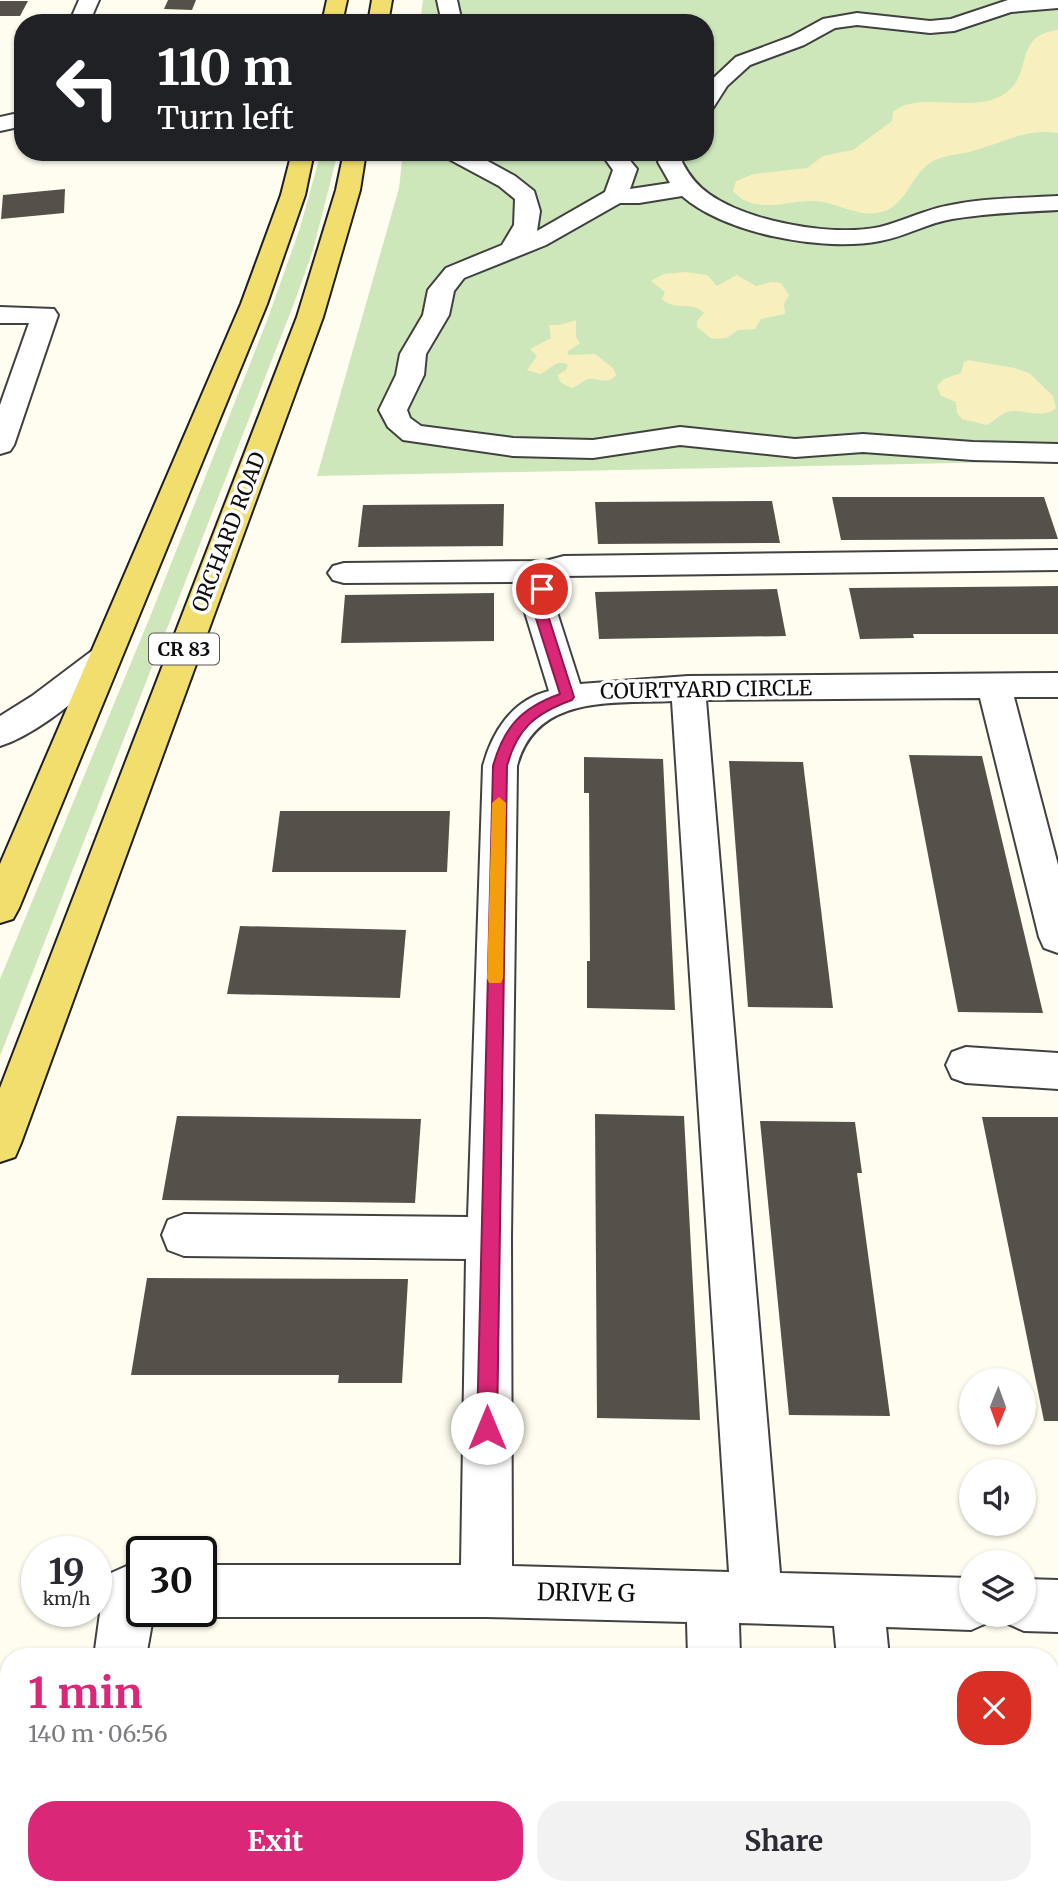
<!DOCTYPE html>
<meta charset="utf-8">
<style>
body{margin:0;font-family:Merriweather,serif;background:#f2f2f3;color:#2b2b33;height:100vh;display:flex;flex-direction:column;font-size:26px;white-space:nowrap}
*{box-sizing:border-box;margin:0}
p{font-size:23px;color:#7c7c81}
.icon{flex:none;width:38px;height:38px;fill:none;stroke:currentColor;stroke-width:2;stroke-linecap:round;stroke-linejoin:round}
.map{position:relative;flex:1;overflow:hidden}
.side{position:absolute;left:0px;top:1648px;width:1059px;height:247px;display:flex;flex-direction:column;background:#fff;border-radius:28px 28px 0 0;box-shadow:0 2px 5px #0004}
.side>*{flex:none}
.guide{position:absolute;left:14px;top:14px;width:700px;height:147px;border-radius:28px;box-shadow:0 2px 5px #0004;background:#202124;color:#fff;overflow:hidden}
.needle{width:46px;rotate:181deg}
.tools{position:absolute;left:959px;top:1368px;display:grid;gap:14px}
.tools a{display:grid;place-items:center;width:77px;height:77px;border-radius:50%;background:#fff;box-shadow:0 2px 5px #0004;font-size:35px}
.speed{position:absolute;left:21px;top:1536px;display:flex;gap:14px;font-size:35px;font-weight:700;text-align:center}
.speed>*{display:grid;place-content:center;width:91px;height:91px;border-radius:50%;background:#fff;box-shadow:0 2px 5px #0004;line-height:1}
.speed small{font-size:18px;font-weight:400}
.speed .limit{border:4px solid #111;border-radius:10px;background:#fff;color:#111}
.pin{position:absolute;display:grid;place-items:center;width:60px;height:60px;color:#fff;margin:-30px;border:4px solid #fff;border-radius:50%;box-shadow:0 2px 7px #0007}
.me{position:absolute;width:77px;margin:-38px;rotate:0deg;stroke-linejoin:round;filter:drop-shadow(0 0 5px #0008)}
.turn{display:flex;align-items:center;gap:24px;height:147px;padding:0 28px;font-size:32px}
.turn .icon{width:91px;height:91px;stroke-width:2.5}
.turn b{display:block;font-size:49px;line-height:60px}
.round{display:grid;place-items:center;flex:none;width:74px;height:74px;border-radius:28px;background:#f2f2f3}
.summary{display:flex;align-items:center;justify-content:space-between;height:119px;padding:0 28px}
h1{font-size:42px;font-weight:700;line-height:52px;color:#db2777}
.primary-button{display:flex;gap:14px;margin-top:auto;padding:14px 28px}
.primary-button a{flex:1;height:80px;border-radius:28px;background:#db2777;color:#fff;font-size:28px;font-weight:700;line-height:80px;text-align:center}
.primary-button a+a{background:#f2f2f3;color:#2b2b33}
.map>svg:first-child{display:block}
.green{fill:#cde7ba}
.sand{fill:#f7f0be}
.building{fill:#56504b}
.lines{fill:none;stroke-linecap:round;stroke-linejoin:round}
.minor-casing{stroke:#414141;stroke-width:4}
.major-casing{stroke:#1f1f1f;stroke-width:4}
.minor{fill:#fff;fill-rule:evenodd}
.major{fill:#f1de6c;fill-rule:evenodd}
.route{fill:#db2777;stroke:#8e194d;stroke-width:2}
.slow{fill:#f59e0b}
.labels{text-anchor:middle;stroke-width:7;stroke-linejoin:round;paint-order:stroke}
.shield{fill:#fff;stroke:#565656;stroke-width:2}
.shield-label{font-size:19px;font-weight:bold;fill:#0e0e0e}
.street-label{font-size:21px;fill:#0e0e0e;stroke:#fff}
.near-street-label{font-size:24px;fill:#0e0e0e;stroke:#fff}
</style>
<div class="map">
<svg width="1058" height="1894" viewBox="0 0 1058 1894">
<rect width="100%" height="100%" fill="#fefdef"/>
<g class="green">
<polygon points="423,0 1058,0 1058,461 317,476 399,188 403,152 705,152 705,23 420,23"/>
<polygon points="321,152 338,152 313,250 293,306 0,1056 0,979 152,612 268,318 300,228"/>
</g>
<g class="sand">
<path d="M1058 30V133C1026 128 1005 142 976 150 961 155 943 154 930 163 911 176 908 200 887 210 862 221 839 202 814 201 794 200 776 208 756 204 746 202 739 198 733 191L736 181 754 174 807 168 823 156 853 150 892 121 893 112C915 91 969 112 999 97 1038 77 1009 36 1058 30Z"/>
<path d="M686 272 707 275 717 286 737 275 756 286 771 282 781 283 789 295 784 304 785 314 761 319 755 329 738 330 727 338 712 339 697 327V321L704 313C692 300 675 312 662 299L665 292 651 281 664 274Z"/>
<path d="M576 320V337L580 343 567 352 569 355 595 354 613 368 616 375C607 386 599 377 587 379L573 388C565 385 559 384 558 375L566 370 568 365C556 358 551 370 540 374L527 370 537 356 530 349 551 338 549 325H560Z"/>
<path d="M968 360 1014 368 1029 373 1053 396 1056 408C1044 419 1026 410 1012 411 1003 411 995 421 987 425L962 419 957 413 956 402 941 396 937 386 944 379 961 373 964 362Z"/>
</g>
<g class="building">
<polygon points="168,0 196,0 192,10 164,9"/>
<polygon points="0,1 28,1 20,16 0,16"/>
<polygon points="158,18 222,19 220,23 155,23"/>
<polygon points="146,152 197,152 195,158 145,156"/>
<polygon points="65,189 64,213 1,219 3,195"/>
<polygon points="832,497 1044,497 1058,539 841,540"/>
<polygon points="772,501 780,543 598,544 595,502"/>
<polygon points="504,504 503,546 358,547 363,505"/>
<polygon points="1058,586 1058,634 913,634 914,638 860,639 849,588"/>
<polygon points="777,589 786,636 599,639 595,592"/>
<polygon points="494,593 494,641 341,643 345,595"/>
<polygon points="909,755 982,756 1043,1013 958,1012"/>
<polygon points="584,757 663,759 675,1010 587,1008 587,961 590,961 589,793 584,793"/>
<polygon points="729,761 803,762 833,1008 748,1007"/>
<polygon points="280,811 450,811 447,872 272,872"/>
<polygon points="240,926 406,930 400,998 227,994"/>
<polygon points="595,1114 684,1116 700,1420 597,1418"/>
<polygon points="177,1116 421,1119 415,1203 162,1200"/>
<polygon points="982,1117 1058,1117 1058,1421 1044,1421"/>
<polygon points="760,1121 855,1122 862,1173 857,1173 890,1416 789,1415"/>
<polygon points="147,1278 408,1279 402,1383 338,1383 339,1375 131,1375"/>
<polygon points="1050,1694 1058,1694 1058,1894 1001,1894 999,1886 1050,1886"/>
</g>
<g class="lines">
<defs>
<g id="minor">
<polygon points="79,0 99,0 89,23 69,23"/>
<polygon points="437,0 457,0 462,23 442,23"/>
<polygon points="1008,0 1058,0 1058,8 1011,12 954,31 930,33 857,25 835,28 804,45 750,65 727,86 713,108 705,109 705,86 736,57 790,37 823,19 857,13 930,21 951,19"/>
<polygon points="23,112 23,126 0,131 0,117"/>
<path d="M442 152H471L515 176 534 191 540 211 537 231 605 192 613 170 600 152H623L637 169 630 189 670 183 658 162 663 152H686L682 162C689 175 696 185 709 194 748 222 833 237 880 227 904 221 926 209 951 205 986 198 1022 198 1058 196V210C1022 212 987 213 952 219 927 223 905 237 880 241 823 252 726 234 682 196L639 203H620L546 245 464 278 454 291 449 315 426 354 424 375 407 410 410 418 421 426 513 438 593 440 680 427 795 439 863 434 973 442 1058 444V462L973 460 863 452 795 457 680 445 593 458 513 456 403 440 388 427 379 410 396 375 400 354 423 315 428 290 446 268 502 245 514 225 515 199 499 186 445 157Z"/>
<polygon points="0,307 54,309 58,315 14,445 10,451 0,454 0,405 29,323 0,323"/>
<path d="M1058 550V570L564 576 559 578 555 606 580 684 688 676 1058 673V697H1014L1058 865V953L1044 948 1039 937 980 698 706 700 780 1573 971 1578V1615H992L989 1622 971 1630 886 1627 889 1657H837L834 1626 739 1623 740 1657H688L687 1622 486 1617H201L189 1612H201V1565H461L466 1259 184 1256 168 1250 162 1235 168 1220 184 1214 468 1217 483 766C492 732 512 700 549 691L523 606 528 582 344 583 333 580 328 573 333 566 344 563 545 561 564 556ZM672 701 729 1572 512 1566 511 1238 517 766C536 694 612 704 672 701Z"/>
<path d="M105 646 117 650 121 658 117 666C83 693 41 733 0 746V716L32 696 93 650Z"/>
<polygon points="966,1047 1058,1053 1058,1089 966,1083 952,1078 946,1065 952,1052"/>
<polygon points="129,1565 142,1565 142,1612 154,1612 146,1657 94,1657 103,1591 111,1573"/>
<polygon points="1024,1579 1058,1580 1058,1632 1024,1631 1006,1623 1003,1615 1024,1615"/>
<polygon points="41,1886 98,1886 98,1894 40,1894"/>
<rect x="696" y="1886" width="58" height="8"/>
<polygon points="857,1886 914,1886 915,1894 857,1894"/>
</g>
<g id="major">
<polygon points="327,0 347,0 342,23 322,23"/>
<polygon points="372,0 392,0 388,23 368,23"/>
<polygon points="292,152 314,152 305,195 267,304 19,908 13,919 0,923 0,864 241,304 281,195"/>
<polygon points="344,152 366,152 360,190 323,317 21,1143 15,1157 0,1162 0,1088 297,317 336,190"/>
</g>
</defs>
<use href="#minor" class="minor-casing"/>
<use href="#major" class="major-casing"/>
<use href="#minor" class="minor"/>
<use href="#major" class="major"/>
</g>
<path class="route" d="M542 584 548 589 545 606 574 697 572 700C536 713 517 728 507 766L497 1428 494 1435 487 1438 480 1435 477 1428 493 766C504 727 521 708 560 694L532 606 535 589Z"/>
<polygon class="slow" points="499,797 506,803 503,978 501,983 489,983 487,978 492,803"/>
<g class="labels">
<rect class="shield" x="149" y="633.5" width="70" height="31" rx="5"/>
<g class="shield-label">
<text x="184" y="656">CR 83</text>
</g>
<g class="street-label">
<text transform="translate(229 532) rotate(-69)" y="7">ORCHARD ROAD</text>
<text transform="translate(706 690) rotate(-1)" y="7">COURTYARD CIRCLE</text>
</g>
<g class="near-street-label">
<text transform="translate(586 1593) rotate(1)" y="8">DRIVE G</text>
</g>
</g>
</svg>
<div class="tools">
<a><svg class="needle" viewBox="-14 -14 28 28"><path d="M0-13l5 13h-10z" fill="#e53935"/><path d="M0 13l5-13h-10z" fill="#7c7c81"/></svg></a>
<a><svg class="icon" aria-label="sound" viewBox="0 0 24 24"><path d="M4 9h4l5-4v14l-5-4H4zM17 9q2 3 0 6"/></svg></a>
<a><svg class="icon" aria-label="layers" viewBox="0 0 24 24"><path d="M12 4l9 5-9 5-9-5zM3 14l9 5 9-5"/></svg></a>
</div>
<div class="speed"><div>19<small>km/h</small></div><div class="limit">30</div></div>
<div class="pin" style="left:542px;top:589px;background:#d93025"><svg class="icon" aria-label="arrive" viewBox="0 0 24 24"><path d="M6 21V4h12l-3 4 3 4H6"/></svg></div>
<svg class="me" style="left:487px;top:1428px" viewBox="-20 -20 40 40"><circle r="19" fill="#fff"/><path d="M0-13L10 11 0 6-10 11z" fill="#db2777"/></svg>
<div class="guide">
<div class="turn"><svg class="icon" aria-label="left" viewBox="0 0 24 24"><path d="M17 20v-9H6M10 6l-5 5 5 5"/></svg><div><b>110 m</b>Turn left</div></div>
</div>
<section class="side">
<div class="summary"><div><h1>1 min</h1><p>140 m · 06:56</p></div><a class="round" style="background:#d93025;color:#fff"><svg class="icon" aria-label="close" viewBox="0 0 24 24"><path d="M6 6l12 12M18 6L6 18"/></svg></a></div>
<div class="primary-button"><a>Exit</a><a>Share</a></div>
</section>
</div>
